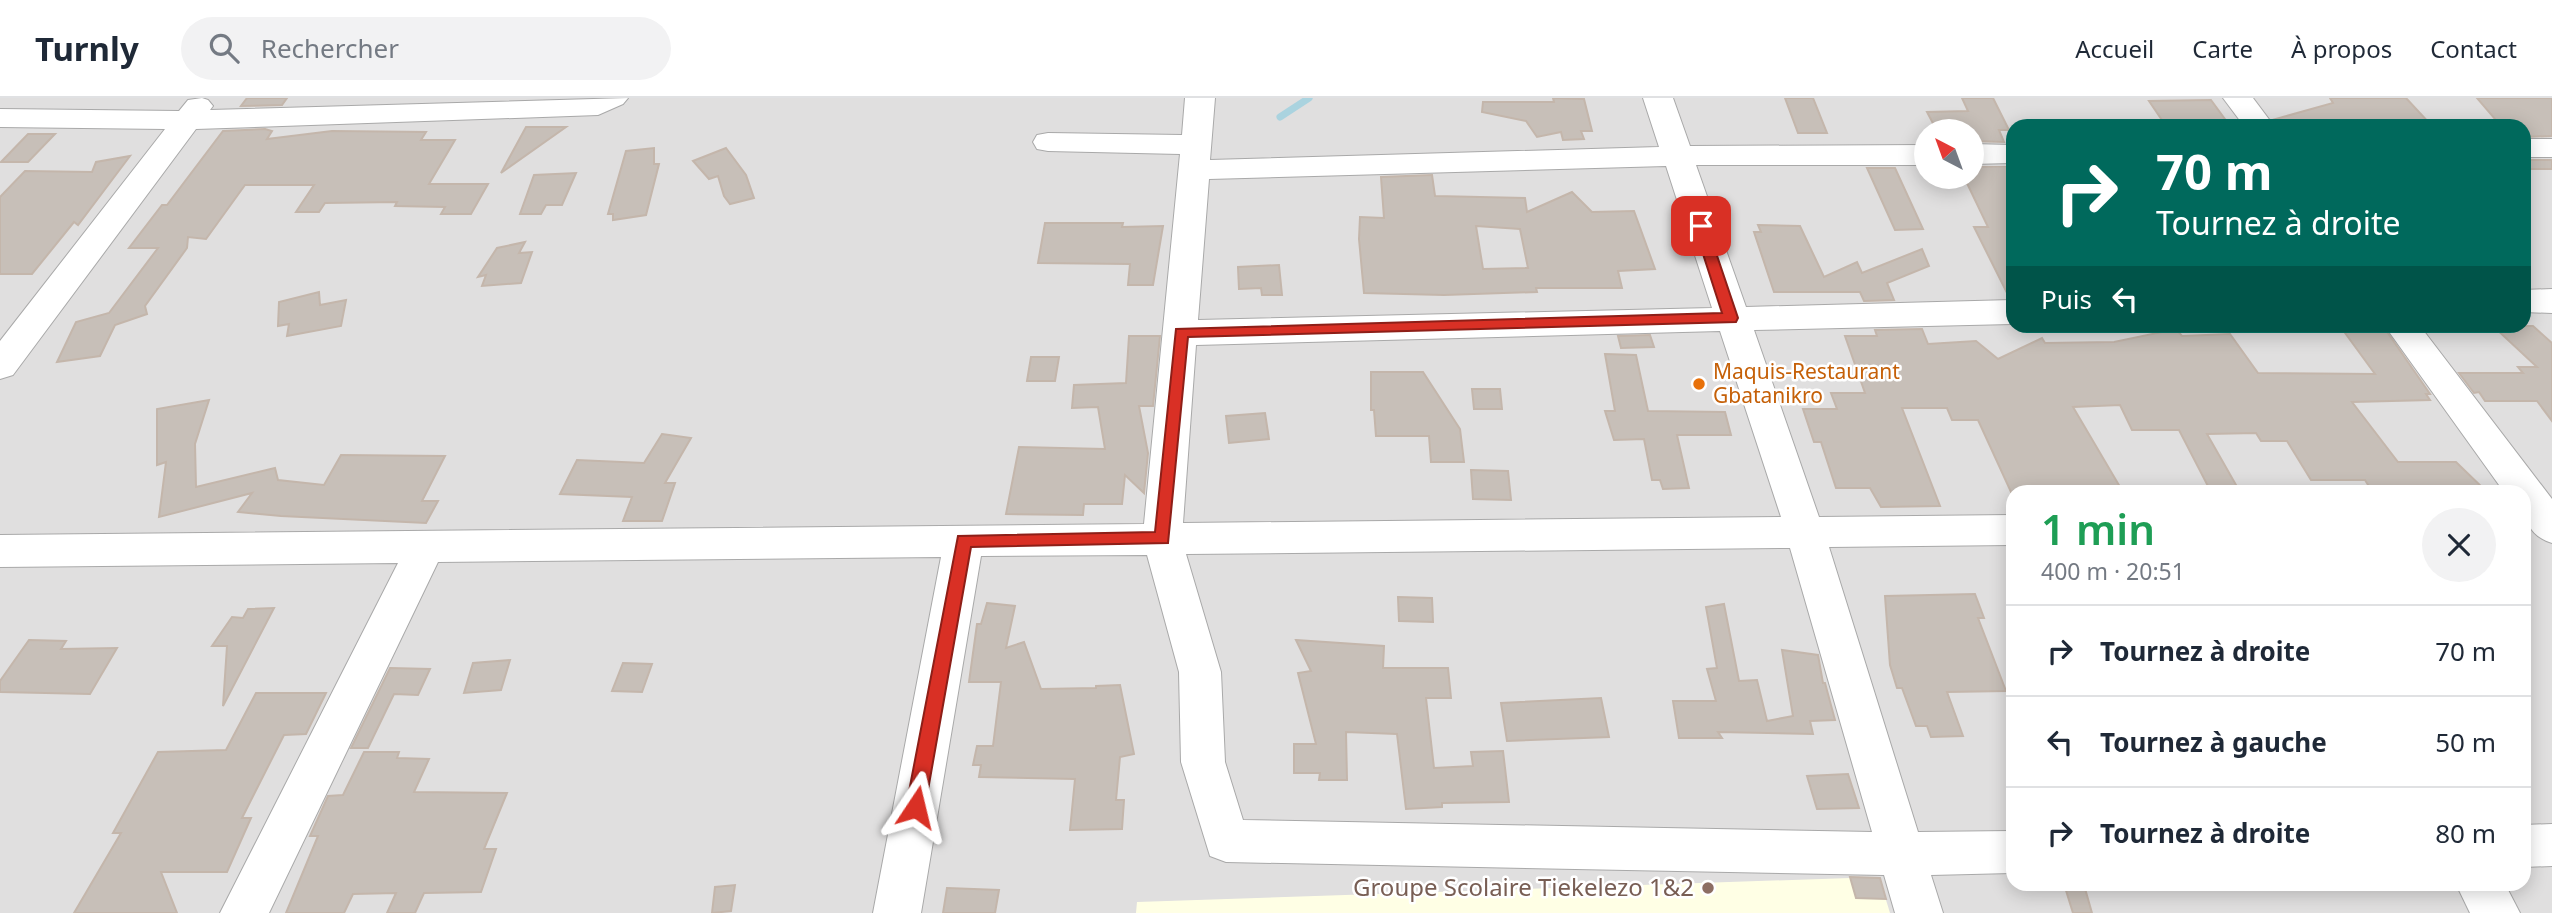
<!DOCTYPE html>
<html lang="fr">
<meta charset="utf-8">
<style>
body{margin:0;font-family:"Noto Sans",sans-serif;background:#f2f2f3;color:#1f2937;height:100vh;display:flex;flex-direction:column;font-size:26px;white-space:nowrap}
*{box-sizing:border-box;margin:0}
p{font-size:23px;color:#747a83}
.icon{flex:none;width:38px;height:38px;fill:none;stroke:currentColor;stroke-width:2;stroke-linecap:round;stroke-linejoin:round}
.map{position:relative;flex:1;overflow:hidden}
.side{position:absolute;left:2006px;top:387px;width:525px;height:406px;display:flex;flex-direction:column;background:#fff;border-radius:21px;box-shadow:0 4px 18px #0003}
.side>*{flex:none}
.guide{position:absolute;left:2006px;top:21px;width:525px;height:214px;border-radius:21px;box-shadow:0 4px 18px #0003;background:#00695c;color:#fff;overflow:hidden}
.needle{width:46px;rotate:319deg}
.buttons{position:absolute;left:1914px;top:21px;display:grid;gap:14px}
.buttons a{display:grid;place-items:center;width:70px;height:70px;border-radius:50%;background:#fff;box-shadow:0 4px 18px #0003;font-size:35px}
.pin{position:absolute;display:grid;place-items:center;width:60px;height:60px;color:#fff;margin:-30px;border-radius:14px;box-shadow:0 4px 10px #0006}
.me{position:absolute;width:77px;margin:-38px;rotate:10deg;stroke-linejoin:round;filter:drop-shadow(0 0 5px #0008)}
.turn{display:flex;align-items:center;gap:24px;height:147px;padding:0 35px;font-size:32px}
.turn .icon{width:91px;height:91px;stroke-width:2.5}
.turn b{display:block;font-size:49px;line-height:60px}
.then{display:flex;align-items:center;height:66px;padding:0 35px;background:#0003;gap:14px;font-size:26px}
.round{display:grid;place-items:center;flex:none;width:74px;height:74px;border-radius:37px;background:#f2f2f3}
.summary{display:flex;align-items:center;justify-content:space-between;height:119px;padding:0 35px}
h1{font-size:42px;font-weight:600;line-height:52px;color:#1e9e55}
ul{padding:0;list-style:none}
li{display:flex;align-items:center;gap:21px;height:91px;padding:0 35px;border-top:2px solid #e0e1e3}
li div{flex:1}
li b{display:block;font-size:26px}
li em{font-style:normal}
header{display:flex;align-items:center;gap:42px;box-sizing:border-box;height:98px;padding:0 35px;background:#fff;border-bottom:2px solid #e0e1e3}
header strong{font-size:33px}
nav{display:flex;gap:38px;margin-inline-start:auto;font-size:24px}
.search{width:490px;height:63px;background:#f2f2f3;display:flex;align-items:center;gap:18px;box-sizing:border-box;padding:0 24px;border-radius:38px;color:#747a83;font-size:26px}
.map>svg:first-child{display:block}
.residential{fill:#e0dfdf;fill-rule:evenodd}
.education{fill:#ffffe5}
.lines{fill:none;stroke-linecap:round;stroke-linejoin:round}
.stream{stroke:#aad3df;stroke-width:7}
.building{fill:#c7bfb8;stroke:#c4b6ab;stroke-width:2;fill-rule:evenodd}
.minor-casing{stroke:#a9a9a9;stroke-width:2}
.minor{fill:#fff;fill-rule:evenodd}
.route{fill:#d93025;stroke:#8d1f18;stroke-width:2}
.food-dot{fill:#e8710a;stroke:#fff;stroke-width:2.5}
.education-dot{fill:#8d6e63;stroke:#fff;stroke-width:2.5}
.labels{text-anchor:middle;stroke-width:5;stroke-linejoin:round;paint-order:stroke}
.food-label{font-size:21px;fill:#c56008;stroke:#fff;text-anchor:start}
.near-education-label{font-size:24px;fill:#785e54;stroke:#fff;text-anchor:end}
</style>
<header>
<strong>Turnly</strong>
<div class="search"><svg class="icon" aria-label="search" viewBox="0 0 24 24"><circle cx="10" cy="10" r="6"/><path d="M15 15l6 6"/></svg>Rechercher</div>
<nav><a>Accueil</a><a>Carte</a><a>À propos</a><a>Contact</a></nav>
</header>
<div class="map">
<svg width="2552" height="815" viewBox="0 0 2552 815">
<rect width="100%" height="100%" fill="#f2efe9"/>
<path class="residential" d="M0 0H2552V815H0ZM2012 28H2524V228H2012ZM1927 33H1972V79H1927ZM2012 394H2524V786H2012Z"/>
<polygon class="education" points="1879,779 1890,815 1136,815 1137,804"/>
<g class="lines">
<polyline class="stream" points="1280,19 1309,0"/>
</g>
<g class="building">
<polygon points="247,0 287,0 282,7 241,8"/>
<polygon points="1553,0 1584,1 1592,33 1581,33 1584,41 1563,42 1561,34 1537,39 1526,23 1482,14 1483,4 1554,4"/>
<polygon points="1785,0 1813,0 1827,35 1798,35"/>
<polygon points="1962,0 1993,0 2009,32 1999,32 2004,44 1972,43 1972,33 1937,33 1927,14 1968,13"/>
<polygon points="2330,0 2406,0 2432,28 2277,28 2272,22 2333,5"/>
<polygon points="2477,0 2552,0 2552,38 2524,39 2524,28 2501,28"/>
<polygon points="2211,2 2230,28 2166,28 2149,3"/>
<polygon points="526,29 566,29 501,75"/>
<polygon points="265,31 272,33 267,41 332,33 426,34 421,42 455,42 429,86 488,86 471,116 441,116 445,109 395,108 397,104 325,105 319,114 296,114 314,87 245,87 206,141 188,139 187,150 145,208 147,216 115,227 100,258 57,264 76,224 109,215 158,150 129,150 162,107 167,107 223,33"/>
<polygon points="28,36 55,36 28,64 1,64"/>
<polygon points="654,50 654,66 659,66 646,117 613,122 613,116 608,116 626,53"/>
<polygon points="726,50 746,77 754,100 730,106 724,98 718,78 709,81 693,63"/>
<polygon points="130,58 78,127 74,124 32,176 0,176 0,99 25,73 92,74 96,64"/>
<rect x="2524" y="62" width="28" height="9"/>
<polygon points="2012,68 2012,67 2012,200 2009,199 1974,129 1988,129 1964,79 1972,79 1972,69"/>
<polygon points="1867,70 1895,70 1923,131 1895,132"/>
<polygon points="576,75 562,107 546,107 541,116 520,116 534,77"/>
<path d="M1432 77 1435 98 1525 100 1527 114 1572 94 1592 114 1634 113 1655 171 1618 173 1622 190H1536L1537 194 1444 197 1364 195 1359 141 1360 119 1384 120 1381 79ZM1476 128 1520 131 1528 170 1483 171Z"/>
<polygon points="1045,125 1123,125 1122,129 1163,128 1153,187 1128,187 1130,166 1038,165"/>
<polygon points="1758,127 1800,128 1824,179 1857,164 1862,175 1922,151 1929,168 1887,185 1894,202 1864,203 1860,194 1774,194 1754,134 1761,134"/>
<polygon points="525,144 519,155 532,154 521,185 482,188 486,177 478,179 497,150"/>
<polygon points="1279,167 1282,197 1262,197 1261,190 1239,191 1238,169"/>
<polygon points="319,194 320,207 346,202 341,228 287,238 289,226 278,228 279,204"/>
<polygon points="2340,228 2383,228 2430,296 2426,296 2430,302 2352,304 2398,364 2456,364 2487,394 2414,394 2411,389 2370,390 2365,382 2311,382 2287,343 2261,343 2256,335 2207,336 2240,394 2211,394 2179,332 2132,332 2120,307 2073,309 2123,394 2011,394 1978,322 1952,322 1947,310 1902,310 1940,408 1881,409 1870,390 1836,390 1821,344 1814,344 1803,311 1837,311 1831,295 1865,295 1845,238 1877,238 1875,232 1922,231 1928,246 1976,243 1998,261 2042,240 2045,245 2114,244 2176,231 2182,238 2230,236 2258,275 2375,276"/>
<polygon points="2493,228 2533,228 2552,245 2552,323 2537,303 2485,303 2479,294 2474,295 2459,275 2523,275 2518,269 2537,269"/>
<polygon points="1650,237 1654,249 1621,250 1618,238"/>
<polygon points="1129,238 1160,238 1153,308 1139,308 1148,355 1144,395 1125,377 1122,406 1084,406 1083,417 1006,416 1019,349 1105,351 1098,309 1072,310 1074,287 1126,285"/>
<polygon points="1605,256 1636,257 1648,313 1725,314 1731,337 1677,337 1689,390 1663,391 1660,382 1652,382 1644,341 1614,342 1605,313 1615,313"/>
<polygon points="1031,259 1059,259 1055,283 1027,283"/>
<polygon points="1371,274 1423,274 1460,331 1464,364 1431,364 1429,338 1376,338 1374,312 1371,312"/>
<polygon points="1472,291 1500,291 1502,311 1474,311"/>
<polygon points="209,302 195,346 196,389 275,370 278,382 324,387 341,357 445,358 422,403 438,403 426,425 281,418 238,414 252,395 159,419 166,364 157,367 157,311"/>
<polygon points="1265,315 1269,341 1229,345 1226,318"/>
<polygon points="662,336 691,340 665,385 675,385 662,423 623,423 632,399 560,396 577,362 644,365"/>
<polygon points="1471,372 1508,373 1511,402 1473,401"/>
<polygon points="1975,496 1984,520 1978,520 2006,593 1947,594 1963,638 1931,639 1927,628 1916,628 1902,590 1897,590 1890,567 1885,498"/>
<polygon points="1398,499 1432,500 1433,524 1399,523"/>
<polygon points="987,505 1015,508 1006,550 1024,544 1041,591 1096,590 1096,588 1120,587 1134,656 1120,659 1116,702 1124,702 1122,731 1070,732 1075,681 979,679 981,667 973,667 977,648 993,648 1001,584 969,584 977,526 981,526"/>
<polygon points="1724,506 1739,583 1757,582 1767,623 1793,618 1782,552 1818,557 1823,585 1825,585 1835,622 1810,623 1813,636 1718,634 1722,640 1679,640 1673,603 1716,603 1707,571 1717,570 1706,509"/>
<polygon points="274,510 223,608 227,548 212,548 232,519 243,520 248,511"/>
<polygon points="29,542 66,543 61,551 117,550 90,596 0,594 0,583"/>
<polygon points="1296,542 1384,548 1383,570 1448,570 1451,600 1426,600 1434,670 1473,668 1471,654 1503,653 1509,704 1442,705 1442,709 1406,711 1397,636 1346,634 1347,682 1319,682 1320,675 1294,675 1294,646 1316,646 1298,575 1311,573"/>
<polygon points="510,562 501,592 464,595 473,565"/>
<polygon points="623,565 652,566 642,594 612,593"/>
<polygon points="390,570 430,571 418,597 394,596 368,650 351,650"/>
<polygon points="256,595 326,595 306,636 284,637 242,720 251,720 227,774 161,774 177,815 74,815 121,735 113,735 158,654 226,652"/>
<polygon points="1601,600 1609,639 1507,643 1501,605"/>
<polygon points="364,654 399,654 397,660 429,661 414,694 507,695 484,751 496,751 481,794 424,795 415,815 387,815 396,795 353,796 344,815 286,815 318,738 310,738 328,698 343,697"/>
<polygon points="1848,676 1859,710 1817,711 1807,678"/>
<polygon points="1850,779 1880,780 1886,801 1856,800"/>
<polygon points="2064,786 2084,787 2092,815 2073,815"/>
<polygon points="735,787 731,813 712,815 715,789"/>
<polygon points="947,790 999,792 995,815 943,815"/>
</g>
<g class="lines">
<defs>
<g id="minor">
<polygon points="202,0 208,2 213,8 210,12 628,0 623,6 598,17 196,31 13,277 0,281 0,243 165,31 0,29 0,11 179,13 188,2"/>
<path d="M1185 0H1215L1210 62 1659 49 1643 0H1673L1690 48 1927 47V67H1696L1746 209 2012 202V226L1754 232 1819 419 2012 417V447L1829 449 1918 734 2012 733V775L1931 777 1943 815H1895L1884 777 1226 764 1210 758 1181 664 1179 574 1147 457 981 458 921 815H873L941 459 438 464 269 815H220L398 465 0 469V437L1144 426 1180 56 1048 53 1037 51 1033 44 1037 37 1048 35 1182 37ZM1666 68 1712 210 1198 222 1209 81ZM1720 233 1781 419 1183 425 1196 247ZM1790 450 1872 734 1243 722 1225 664 1221 574 1186 456Z"/>
<polygon points="2223,0 2253,0 2274,28 2244,28"/>
<rect x="2524" y="41" width="28" height="18"/>
<polygon points="1972,46 2012,47 2012,65 1972,66"/>
<polygon points="2552,191 2552,215 2524,214 2524,192"/>
<path d="M2385 228H2420L2552 401V445C2526 437 2524 418 2524 394H2504Z"/>
<polygon points="2552,726 2552,768 2524,769 2524,727"/>
<polygon points="2456,786 2505,786 2520,815 2470,815"/>
</g>
</defs>
<use href="#minor" class="minor-casing"/>
<use href="#minor" class="minor"/>
</g>
<polygon class="route" points="1701,123 1707,128 1738,220 1736,224 1188,239 1168,445 971,449 925,709 922,715 916,717 909,715 906,709 958,438 1155,434 1176,231 1722,215 1694,128"/>
<circle class="food-dot" cx="1699" cy="286" r="7"/>
<circle class="education-dot" cx="1708" cy="790" r="7"/>
<g class="labels">
<g class="food-label">
<text x="1713" y="281">Maquis-Restaurant<tspan x="1713" dy="24">Gbatanikro</tspan></text>
</g>
<g class="near-education-label">
<text x="1694" y="798">Groupe Scolaire Tiekelezo 1&amp;2</text>
</g>
</g>
</svg>
<div class="buttons">
<a><svg class="needle" viewBox="-14 -14 28 28"><path d="M0-13l5 13h-10z" fill="#e53935"/><path d="M0 13l5-13h-10z" fill="#747a83"/></svg></a>
</div>
<div class="pin" style="left:1701px;top:128px;background:#d93025"><svg class="icon" aria-label="arrive" viewBox="0 0 24 24"><path d="M6 21V4h12l-3 4 3 4H6"/></svg></div>
<svg class="me" style="left:916px;top:709px" viewBox="-20 -20 40 40"><path d="M0-17L14 15 0 8-14 15z" fill="#d93025" stroke="#fff" stroke-width="4"/></svg>
<div class="guide">
<div class="turn"><svg class="icon" aria-label="right" viewBox="0 0 24 24"><path d="M7 20v-9h11M14 6l5 5-5 5"/></svg><div><b>70 m</b>Tournez à droite</div></div>
<div class="then">Puis<svg class="icon" aria-label="left" viewBox="0 0 24 24"><path d="M17 20v-9H6M10 6l-5 5 5 5"/></svg></div>
</div>
<section class="side">
<div class="summary"><div><h1>1 min</h1><p>400 m · 20:51</p></div><a class="round"><svg class="icon" aria-label="close" viewBox="0 0 24 24"><path d="M6 6l12 12M18 6L6 18"/></svg></a></div>
<ul>
<li><svg class="icon" aria-label="right" viewBox="0 0 24 24"><path d="M7 20v-9h11M14 6l5 5-5 5"/></svg><div><b>Tournez à droite</b></div><em>70 m</em></li>
<li><svg class="icon" aria-label="left" viewBox="0 0 24 24"><path d="M17 20v-9H6M10 6l-5 5 5 5"/></svg><div><b>Tournez à gauche</b></div><em>50 m</em></li>
<li><svg class="icon" aria-label="right" viewBox="0 0 24 24"><path d="M7 20v-9h11M14 6l5 5-5 5"/></svg><div><b>Tournez à droite</b></div><em>80 m</em></li>
</ul>
</section>
</div>
